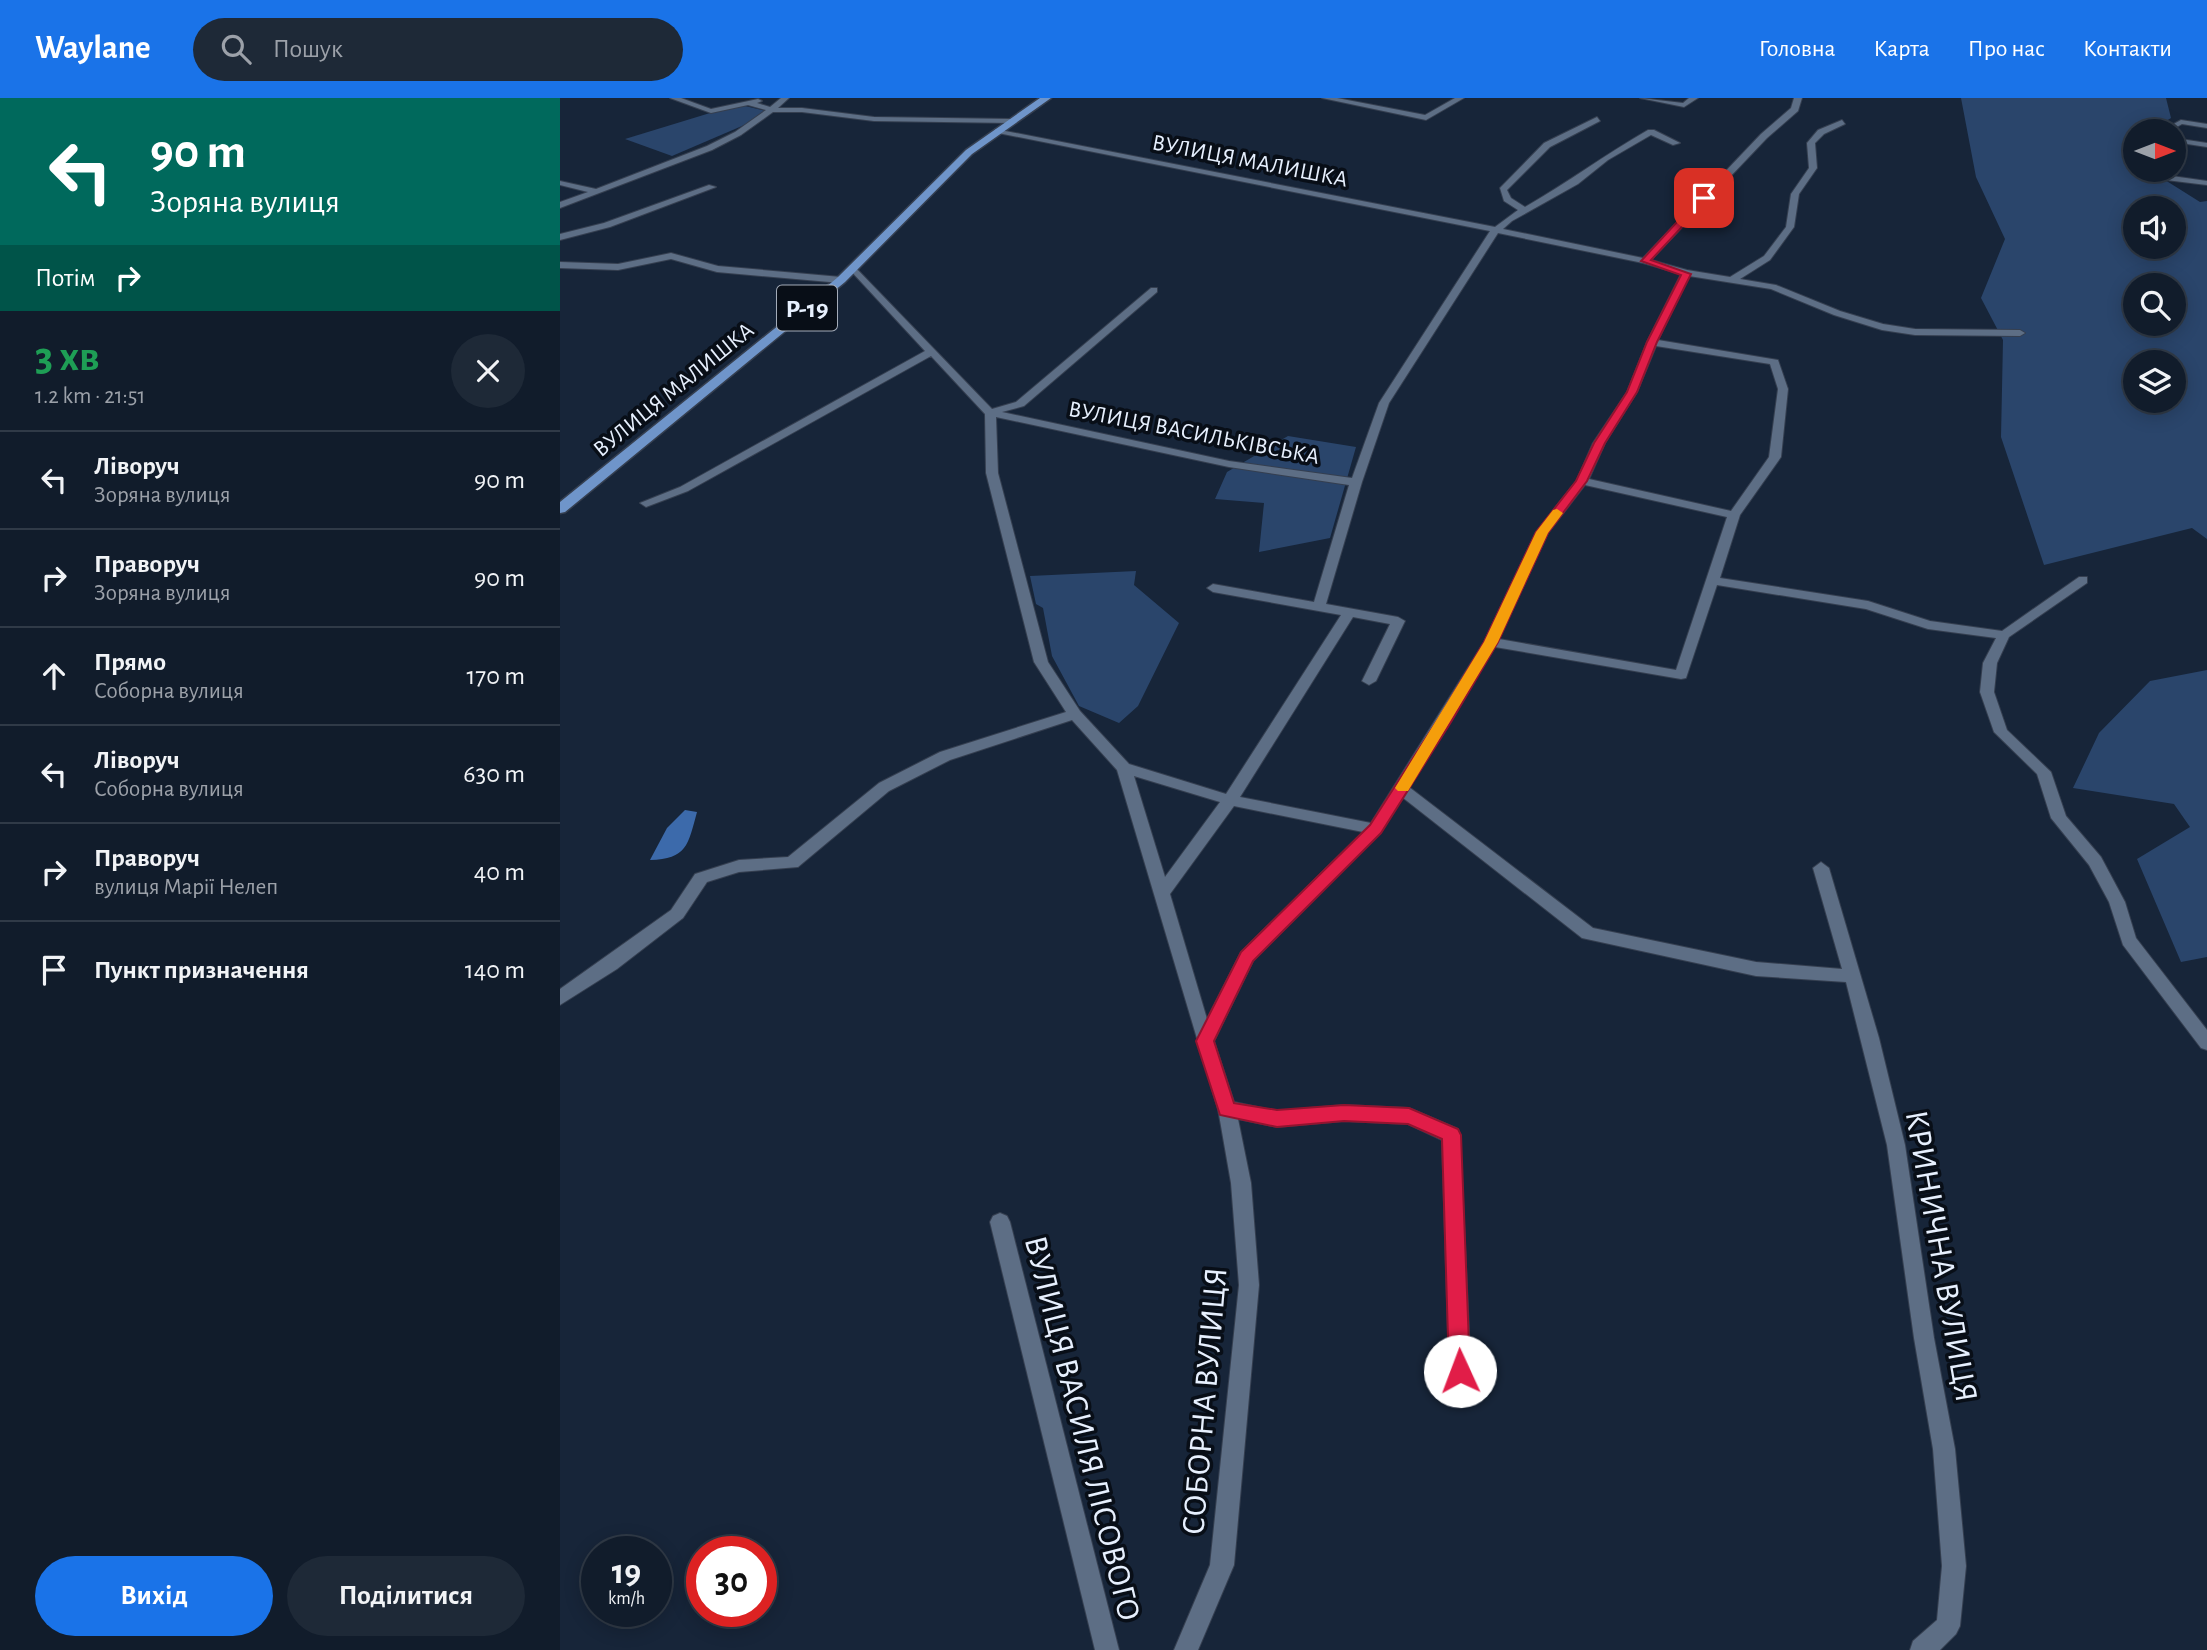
<!DOCTYPE html>
<html lang="uk">
<meta charset="utf-8">
<style>
body{margin:0;font-family:"Alegreya Sans",sans-serif;background:#1e2937;color:#f1f3f6;height:100vh;display:flex;flex-direction:column;font-size:26px;white-space:nowrap}
*{box-sizing:border-box;margin:0}
p{font-size:23px;color:#9ca1a9}
.icon{flex:none;width:38px;height:38px;fill:none;stroke:currentColor;stroke-width:2;stroke-linecap:round;stroke-linejoin:round}
.map{position:relative;flex:1;overflow:hidden}
.panel{display:flex;flex-direction:column;background:#111c2b;width:560px}
.panel>*{flex:none}
.hud{background:#00695c;color:#fff;overflow:hidden}
.needle{width:46px;rotate:90deg}
.fabs{position:absolute;left:1563px;top:21px;display:grid;gap:14px}
.fabs a{display:grid;place-items:center;width:63px;height:63px;border-radius:50%;background:#111c2b;box-shadow:0 4px 18px #0003,0 0 0 2px #303a47;font-size:35px}
.speed{position:absolute;left:21px;top:1438px;display:flex;gap:14px;font-size:35px;font-weight:700;text-align:center}
.speed>*{display:grid;place-content:center;width:91px;height:91px;border-radius:50%;background:#111c2b;box-shadow:0 4px 18px #0003,0 0 0 2px #303a47;line-height:1}
.speed small{font-size:18px;font-weight:400}
.speed .limit{border:10px solid #d22;background:#fff;color:#111}
.pin{position:absolute;display:grid;place-items:center;width:60px;height:60px;color:#fff;margin:-30px;border-radius:14px;box-shadow:0 4px 10px #0006}
.me{position:absolute;width:77px;margin:-38px;rotate:358deg;stroke-linejoin:round;filter:drop-shadow(0 0 5px #0008)}
.turn{display:flex;align-items:center;gap:24px;height:147px;padding:0 35px;font-size:32px}
.turn .icon{width:91px;height:91px;stroke-width:2.5}
.turn b{display:block;font-size:49px;line-height:60px}
.then{display:flex;align-items:center;height:66px;padding:0 35px;background:#0003;gap:14px;font-size:26px}
.round{display:grid;place-items:center;flex:none;width:74px;height:74px;border-radius:37px;background:#1e2937}
.head{display:flex;align-items:center;justify-content:space-between;height:119px;padding:0 35px}
h1{font-size:42px;font-weight:700;line-height:52px;color:#1e9e55}
.action{display:flex;gap:14px;margin-top:auto;padding:14px 35px}
.action a{flex:1;height:80px;border-radius:42px;background:#1a73e8;color:#fff;font-size:28px;font-weight:700;line-height:80px;text-align:center}
.action a+a{background:#1e2937;color:#f1f3f6}
ul{padding:0;list-style:none}
li{display:flex;align-items:center;gap:21px;height:98px;padding:0 35px;border-top:2px solid #303a47}
li div{flex:1}
li b{display:block;font-size:26px}
li em{font-style:normal}
header{display:flex;align-items:center;gap:42px;box-sizing:border-box;height:98px;padding:0 35px;background:#1a73e8;color:#fff}
header strong{font-size:33px}
nav{display:flex;gap:38px;margin-inline-start:auto;font-size:24px}
.search{width:490px;height:63px;background:#1e2937;display:flex;align-items:center;gap:18px;box-sizing:border-box;padding:0 24px;border-radius:38px;color:#9ca1a9;font-size:26px}
main{display:flex;flex:1;min-height:0}
.map>svg:first-child{display:block}
.green{fill:#2a456b;fill-rule:evenodd}
.water{fill:#3c6aab}
.lines{fill:none;stroke-linecap:round;stroke-linejoin:round}
.minor-casing{stroke:#353f50;stroke-width:2}
.major-casing{stroke:#353f50;stroke-width:3}
.minor{fill:#5d6e85;fill-rule:evenodd}
.major{fill:#6f95ca;fill-rule:evenodd}
.route{fill:#e11d48;stroke:#92132f;stroke-width:2}
.slow{fill:#f59e0b}
.labels{text-anchor:middle;stroke-width:7;stroke-linejoin:round;paint-order:stroke}
.far-street-label{font-size:23px;fill:#e7f0fe;stroke:#080e17}
.shield{fill:#080e17;stroke:#a4acb9;stroke-width:2}
.shield-label{font-size:26px;font-weight:bold;fill:#e7f0fe}
.near-street-label{font-size:33px;fill:#e7f0fe;stroke:#080e17}
</style>
<header>
<strong>Waylane</strong>
<div class="search"><svg class="icon" aria-label="search" viewBox="0 0 24 24"><circle cx="10" cy="10" r="6"/><path d="M15 15l6 6"/></svg>Пошук</div>
<nav><a>Головна</a><a>Карта</a><a>Про нас</a><a>Контакти</a></nav>
</header>
<main>
<section class="panel">
<div class="hud">
<div class="turn"><svg class="icon" aria-label="left" viewBox="0 0 24 24"><path d="M17 20v-9H6M10 6l-5 5 5 5"/></svg><div><b>90 m</b>Зоряна вулиця</div></div>
<div class="then">Потім<svg class="icon" aria-label="right" viewBox="0 0 24 24"><path d="M7 20v-9h11M14 6l5 5-5 5"/></svg></div>
</div>
<div class="head"><div><h1>3 хв</h1><p>1.2 km · 21:51</p></div><a class="round"><svg class="icon" aria-label="close" viewBox="0 0 24 24"><path d="M6 6l12 12M18 6L6 18"/></svg></a></div>
<ul>
<li><svg class="icon" aria-label="left" viewBox="0 0 24 24"><path d="M17 20v-9H6M10 6l-5 5 5 5"/></svg><div><b>Ліворуч</b><p>Зоряна вулиця</p></div><em>90 m</em></li>
<li><svg class="icon" aria-label="right" viewBox="0 0 24 24"><path d="M7 20v-9h11M14 6l5 5-5 5"/></svg><div><b>Праворуч</b><p>Зоряна вулиця</p></div><em>90 m</em></li>
<li><svg class="icon" aria-label="ahead" viewBox="0 0 24 24"><path d="M12 20V5M6 11l6-6 6 6"/></svg><div><b>Прямо</b><p>Соборна вулиця</p></div><em>170 m</em></li>
<li><svg class="icon" aria-label="left" viewBox="0 0 24 24"><path d="M17 20v-9H6M10 6l-5 5 5 5"/></svg><div><b>Ліворуч</b><p>Соборна вулиця</p></div><em>630 m</em></li>
<li><svg class="icon" aria-label="right" viewBox="0 0 24 24"><path d="M7 20v-9h11M14 6l5 5-5 5"/></svg><div><b>Праворуч</b><p>вулиця Марії Нелеп</p></div><em>40 m</em></li>
<li><svg class="icon" aria-label="arrive" viewBox="0 0 24 24"><path d="M6 21V4h12l-3 4 3 4H6"/></svg><div><b>Пункт призначення</b></div><em>140 m</em></li>
</ul>
<div class="action"><a>Вихід</a><a>Поділитися</a></div>
</section>
<div class="map">
<svg width="1647" height="1552" viewBox="0 0 1647 1552">
<rect width="100%" height="100%" fill="#172539"/>
<g class="green">
<path d="M1401 0H1606L1611 20 1590 33H1575V72H1600L1605 82 1640 104 1647 103V441L1632 430 1484 467 1441 339 1443 242 1421 200 1445 141 1416 79ZM1575 110H1614V149H1575ZM1575 187H1614V226H1575ZM1575 264H1614V303H1575Z"/>
<polygon points="185,8 206,13 196,22 112,58 65,41 150,15"/>
<polygon points="728,338 796,349 770,440 699,454 704,405 655,401 667,374"/>
<polygon points="576,473 574,487 619,525 578,608 559,625 519,608 492,558 483,510 476,506 470,478"/>
<polygon points="1647,572 1647,859 1621,864 1577,761 1630,729 1614,706 1513,690 1539,635 1590,583"/>
</g>
<path class="water" d="M125 712 137 714C128 747 127 761 90 762L107 730Z"/>
<g class="lines">
<defs>
<g id="minor">
<polygon points="110,0 121,0 151,11 198,1 202,3 197,5 210,9 221,0 229,0 218,10 242,10 314,19 452,21 456,23 452,25 314,23 242,14 213,14 181,37 152,52 0,110 0,104 28,94 0,87 0,83 36,91 147,48 175,34 206,12 188,7 151,15"/>
<polygon points="762,0 777,0 865,17 895,0 904,0 866,22"/>
<polygon points="1080,0 1123,5 1129,0 1138,0 1124,9"/>
<path d="M1234 0H1242L1238 13 1207 40 1091 162 1127 172 1170 179 1204 158 1226 129 1231 96 1249 70 1247 45 1258 32 1282 22 1285 26 1264 36 1255 45 1257 70 1239 96 1234 129 1210 162 1180 181 1216 187 1280 213 1323 226 1355 231 1460 232 1465 235 1460 238 1355 237 1322 232 1274 217 1211 191 1129 178 1098 242 1218 262 1228 291 1221 359 1180 417 1160 480 1308 503 1370 523 1442 533 1519 479H1527V485L1449 539 1437 565 1434 594 1447 632 1491 674 1506 718 1541 759 1565 804 1576 840 1647 932V952L1641 950 1563 847 1549 804 1529 767 1491 720 1477 676 1434 634 1420 594 1423 565 1436 540 1368 531 1306 511 1157 487 1126 580 1121 581 935 549 849 689 1033 830 1196 864 1282 871 1253 770 1261 764 1269 770 1319 940 1345 1047 1374 1240 1395 1351 1406 1468 1400 1528 1396 1536 1380 1552H1350L1353 1543 1377 1522 1382 1468 1373 1351 1354 1240 1327 1047 1286 884 1196 878 1022 840 842 699 820 735 693 863 654 943 674 1004 717 1013 784 1007 849 1010 898 1031 900 1037 912 1299 909 1307 901 1310 893 1307 890 1299 882 1042 848 1026 784 1023 717 1029 678 1021 691 1085 699 1187 674 1467 638 1552H614L650 1467 679 1187 671 1085 658 1011 557 672 512 622 390 662 329 693 238 769 179 774 147 784 123 820 57 871 0 907V891L111 812 135 776 179 762 228 759 319 685 380 654 506 614 474 564 426 375 425 316 371 258 128 393 86 409 80 405 120 389 365 253 290 172V168L293 167 432 311 456 304 591 190H597V194L464 308 442 314 669 363 792 380 819 305 930 133 438 35 435 31 935 129 958 112 944 103 940 90 984 45 1037 19 1040 23 990 49 947 92 951 100 965 109C1007 85 1046 56 1088 32H1094L1120 45 1113 47 1091 37 1048 62 1018 86 952 123 943 131 1083 160 1201 36 1231 10ZM938 135 1083 165 1121 176 1087 244 1067 294 1033 345 1017 382 976 434 924 544 811 725 680 699 793 519 830 526 802 583 809 587 816 583 845 523 838 519 766 506 802 384 829 305ZM1096 248 1210 266 1218 291 1209 359 1171 413 1029 381 1045 345 1077 294ZM436 319 669 369 789 387 754 504 653 486 647 490 653 494 781 517 666 696 569 666 520 613 488 564 438 375ZM1025 387 1167 419 1116 572 939 541 988 435ZM574 678 660 704 605 779ZM674 708 803 734 681 854 647 921 610 796Z"/>
<polygon points="1621,22 1647,26 1647,30 1622,26 1610,33 1601,33"/>
<polygon points="1614,40 1647,45 1647,49 1614,44"/>
<polygon points="1602,72 1610,72 1612,78 1647,83 1647,87 1606,82"/>
<polygon points="149,87 156,89 50,129 0,142 0,136 44,125"/>
<polygon points="111,155 158,168 281,179 286,182 281,185 157,174 111,161 58,172 0,170 0,164 58,166"/>
<polygon points="440,1115 447,1118 450,1124 559,1552 535,1552 430,1124 433,1118"/>
</g>
<polygon id="major" points="480,0 491,0 412,56 285,184 5,414 0,415 0,404 277,180 406,52"/>
</defs>
<use href="#minor" class="minor-casing"/>
<use href="#major" class="major-casing"/>
<use href="#minor" class="minor"/>
<use href="#major" class="major"/>
</g>
<polygon class="route" points="1141,98 1149,100 1091,162 1131,176 1097,244 1077,294 1045,345 1027,383 988,435 938,544 891,624 821,735 693,863 654,943 674,1005 717,1012 784,1007 849,1010 898,1031 901,1037 910,1273 907,1281 900,1284 892,1281 889,1273 882,1041 848,1026 784,1023 717,1029 660,1017 636,943 681,854 810,727 880,618 924,544 976,434 1016,383 1034,345 1067,294 1087,244 1121,177 1081,163"/>
<polygon class="slow" points="997,411 1003,415 988,435 938,544 848,693 838,693 835,690 924,544 976,434 993,412"/>
<g class="labels">
<g class="far-street-label">
<text transform="translate(690 62) rotate(11)" y="8">ВУЛИЦЯ МАЛИШКА</text>
<text transform="translate(113 291) rotate(-39)" y="8">ВУЛИЦЯ МАЛИШКА</text>
<text transform="translate(634 334) rotate(11)" y="8">ВУЛИЦЯ ВАСИЛЬКІВСЬКА</text>
</g>
<rect class="shield" x="217" y="187.5" width="60" height="45" rx="5"/>
<g class="shield-label">
<text x="247" y="219">Р-19</text>
</g>
<g class="near-street-label">
<text transform="translate(1383 1158) rotate(80)" y="12">КРИНИЧНА ВУЛИЦЯ</text>
<text transform="translate(643 1303) rotate(-85)" y="12">СОБОРНА ВУЛИЦЯ</text>
<text transform="translate(524 1330) rotate(76)" y="12">ВУЛИЦЯ ВАСИЛЯ ЛІСОВОГО</text>
</g>
</g>
</svg>
<div class="fabs">
<a><svg class="needle" viewBox="-14 -14 28 28"><path d="M0-13l5 13h-10z" fill="#e53935"/><path d="M0 13l5-13h-10z" fill="#9ca1a9"/></svg></a>
<a><svg class="icon" aria-label="sound" viewBox="0 0 24 24"><path d="M4 9h4l5-4v14l-5-4H4zM17 9q2 3 0 6"/></svg></a>
<a><svg class="icon" aria-label="search" viewBox="0 0 24 24"><circle cx="10" cy="10" r="6"/><path d="M15 15l6 6"/></svg></a>
<a><svg class="icon" aria-label="layers" viewBox="0 0 24 24"><path d="M12 4l9 5-9 5-9-5zM3 14l9 5 9-5"/></svg></a>
</div>
<div class="speed"><div>19<small>km/h</small></div><div class="limit">30</div></div>
<div class="pin" style="left:1144px;top:100px;background:#d93025"><svg class="icon" aria-label="arrive" viewBox="0 0 24 24"><path d="M6 21V4h12l-3 4 3 4H6"/></svg></div>
<svg class="me" style="left:900px;top:1273px" viewBox="-20 -20 40 40"><circle r="19" fill="#fff"/><path d="M0-13L10 11 0 6-10 11z" fill="#e11d48"/></svg>
</div>
</main>
